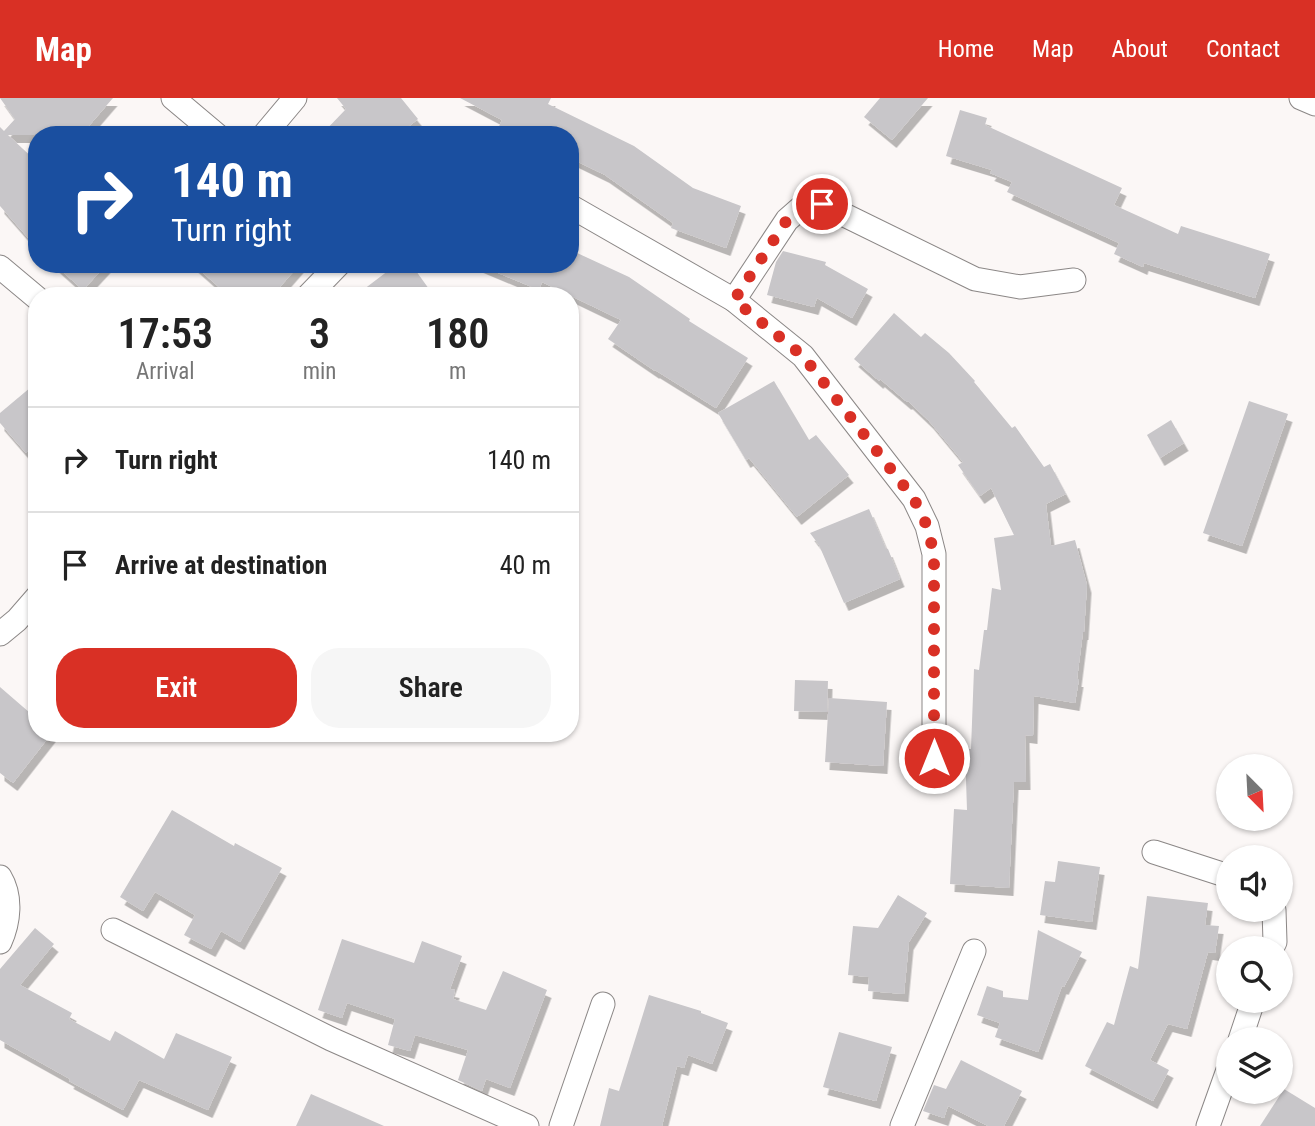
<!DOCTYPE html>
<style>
body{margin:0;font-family:"Roboto Condensed",sans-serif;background:#f6f6f6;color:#222;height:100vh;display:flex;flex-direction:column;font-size:26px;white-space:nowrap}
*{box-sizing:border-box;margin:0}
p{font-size:23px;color:#767676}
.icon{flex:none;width:38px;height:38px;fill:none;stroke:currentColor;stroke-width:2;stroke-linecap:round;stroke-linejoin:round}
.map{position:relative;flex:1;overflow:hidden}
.panel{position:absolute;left:28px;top:189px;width:551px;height:455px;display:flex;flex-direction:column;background:#fff;border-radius:28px;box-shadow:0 2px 5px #0004}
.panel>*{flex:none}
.guide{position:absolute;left:28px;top:28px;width:551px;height:147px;border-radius:28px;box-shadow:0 2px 5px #0004;background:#1a4fa0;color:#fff;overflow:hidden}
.needle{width:46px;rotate:156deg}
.tools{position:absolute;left:1216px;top:656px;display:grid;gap:14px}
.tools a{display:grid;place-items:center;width:77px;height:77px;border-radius:50%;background:#fff;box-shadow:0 2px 5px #0004;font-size:35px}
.pin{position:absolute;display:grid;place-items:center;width:60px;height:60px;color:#fff;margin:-30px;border:4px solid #fff;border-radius:50%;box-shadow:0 2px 7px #0007}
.me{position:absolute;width:77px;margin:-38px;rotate:0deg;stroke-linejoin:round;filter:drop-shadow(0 0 5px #0008)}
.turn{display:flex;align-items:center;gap:24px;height:147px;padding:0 28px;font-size:32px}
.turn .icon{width:91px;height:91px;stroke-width:2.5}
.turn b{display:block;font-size:49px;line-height:60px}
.eta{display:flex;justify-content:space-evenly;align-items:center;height:119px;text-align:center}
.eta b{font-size:42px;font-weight:600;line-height:49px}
.action{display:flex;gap:14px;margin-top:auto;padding:14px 28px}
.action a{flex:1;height:80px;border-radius:28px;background:#d93025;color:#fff;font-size:28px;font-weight:600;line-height:80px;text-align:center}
.action a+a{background:#f6f6f6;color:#222}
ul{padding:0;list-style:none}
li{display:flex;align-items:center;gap:21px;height:105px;padding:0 28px;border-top:2px solid #e0e0e0}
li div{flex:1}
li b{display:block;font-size:26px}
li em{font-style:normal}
header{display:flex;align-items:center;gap:42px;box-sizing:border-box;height:98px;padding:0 35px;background:#d93025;color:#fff}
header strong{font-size:33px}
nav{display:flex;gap:38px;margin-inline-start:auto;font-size:24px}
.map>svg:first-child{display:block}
.building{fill:#c8c6c9;filter:url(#shadow)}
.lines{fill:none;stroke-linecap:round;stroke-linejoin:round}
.minor-casing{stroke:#8b8786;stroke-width:25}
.minor{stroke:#fff;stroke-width:23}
.route{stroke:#d93025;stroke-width:12;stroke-dasharray:0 21.6}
</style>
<header>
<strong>Map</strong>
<nav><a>Home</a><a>Map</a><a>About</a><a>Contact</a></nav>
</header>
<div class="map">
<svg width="1315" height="1028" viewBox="0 0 1315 1028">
<defs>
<filter id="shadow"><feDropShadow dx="4.5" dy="8" stdDeviation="0" flood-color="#0004"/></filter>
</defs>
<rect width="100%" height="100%" fill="#fbf7f6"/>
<g class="building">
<polygon points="0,0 113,0 81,37 8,37 37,64 37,150 0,108 0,29 4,33 15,21"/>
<polygon points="337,0 401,0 418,21 398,37 321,37 346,11"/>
<polygon points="460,0 551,0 548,6 634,48 693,90 741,108 726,150 671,130 673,125 605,77 570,60 570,37 495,37 502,22"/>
<polygon points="880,0 928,0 892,42 864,19"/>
<polygon points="960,12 987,20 985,27 1122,90 1114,107 1178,136 1181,128 1270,156 1255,200 1144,165 1143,169 1114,156 1119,145 1007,94 1012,84 990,75 992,72 946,58"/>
<polygon points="783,153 826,164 825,167 868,191 852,220 817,200 814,209 767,197 776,164"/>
<polygon points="575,154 629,179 690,221 689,223 748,260 716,310 655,272 655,273 608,241 621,222 542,184 539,192 479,167 570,166"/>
<polygon points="54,166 107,166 83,192"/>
<polygon points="193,166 300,166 272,198 229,198"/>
<polygon points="397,166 411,166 434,198 355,198"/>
<polygon points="894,215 921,239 925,235 949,255 975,283 974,284 1012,330 1015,328 1044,369 1050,366 1066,396 1046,406 1051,448 1075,442 1087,487 1084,534 1083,534 1077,581 1079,581 1075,605 1034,598 1033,638 1025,637 1026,684 1014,684 1009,790 950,786 954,711 967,712 965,651 971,651 974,571 979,572 984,532 987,532 992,490 1001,492 994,440 1014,437 991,390 980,398 958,367 963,364 929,323 908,303 907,304 880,281 879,283 854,261"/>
<polygon points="774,283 809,342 816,337 849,377 797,419 749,360 746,362 718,315"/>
<polygon points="37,284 37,345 26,355 0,325 0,315"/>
<polygon points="1249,303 1288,316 1242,448 1203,435"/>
<polygon points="1171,322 1184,345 1160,360 1147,337"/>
<polygon points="869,411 886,451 888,451 900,481 844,505 819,447 810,435"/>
<polygon points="795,582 828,583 827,614 794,613"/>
<polygon points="0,589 37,621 37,635 52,635 13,685 0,675"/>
<polygon points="829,600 887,604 883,668 825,664"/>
<polygon points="172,712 234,748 235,745 282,770 240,844 221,833 211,851 184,837 195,817 155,794 143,813 120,799"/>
<polygon points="1058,763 1100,769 1092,824 1040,817 1045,783 1055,784"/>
<polygon points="898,797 927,815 909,844 904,896 868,893 869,879 848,877 853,828 878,830"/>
<polygon points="1147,798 1208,805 1205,827 1219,828 1215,855 1208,854 1187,931 1168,926 1150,962 1169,972 1153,1003 1085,968 1107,924 1114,927 1130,868 1138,871"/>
<polygon points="35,830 54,846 20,887 72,915 69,921 110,943 115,933 164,961 176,935 232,959 208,1012 139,982 123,1012 69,983 70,981 0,942 0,871"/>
<polygon points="1038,832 1082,854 1064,889 1062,888 1038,954 995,939 1000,925 977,917 987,888 1003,893 1003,899 1028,902"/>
<polygon points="342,841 414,865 422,843 462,858 450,891 455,892 453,901 486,912 503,873 547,892 510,990 486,981 482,993 458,982 468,952 415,937 410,953 388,947 395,921 347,905 342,920 318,912"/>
<polygon points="649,897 701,913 701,915 728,925 712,966 688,957 684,970 677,968 662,1028 600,1028 609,990 619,993"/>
<polygon points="839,934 892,949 876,1003 823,989"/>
<polygon points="961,962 1022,993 1004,1028 988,1028 948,1008 944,1020 923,1013 934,987 946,991"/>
<polygon points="1284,991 1315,1010 1315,1028 1260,1028"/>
<polygon points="311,996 384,1028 296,1028"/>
</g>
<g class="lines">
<defs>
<g id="minor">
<polyline points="173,0 217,37"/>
<polyline points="1301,0 1315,6"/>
<polyline points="264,37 295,0"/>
<polyline points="570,108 734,202 803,258 914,401 927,428 934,456 934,660"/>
<polyline points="0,169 37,200"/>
<polyline points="308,198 339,166"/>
<polyline points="734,202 787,122 803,108 822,106 975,181 1020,189 1074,182"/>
<polyline points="0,536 17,522 37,499"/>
<polyline points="1154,754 1228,778"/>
<path d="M0 779C12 799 9 824 0 844"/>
<polyline points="113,832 331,941 527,1028"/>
<polyline points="1272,850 1275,844 1274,812"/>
<polyline points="1240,942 1253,903"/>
<polyline points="561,1028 603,906"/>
<polyline points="902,1028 974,853"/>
<polyline points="1208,1028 1228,972"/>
</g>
</defs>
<use href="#minor" class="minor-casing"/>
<use href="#minor" class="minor"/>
</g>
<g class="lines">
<polyline class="route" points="822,106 803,108 787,122 734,202 803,258 914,401 927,428 934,456 934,660"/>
</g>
</svg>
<div class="tools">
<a><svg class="needle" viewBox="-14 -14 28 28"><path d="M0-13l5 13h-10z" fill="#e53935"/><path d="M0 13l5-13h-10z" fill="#767676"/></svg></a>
<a><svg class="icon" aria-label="sound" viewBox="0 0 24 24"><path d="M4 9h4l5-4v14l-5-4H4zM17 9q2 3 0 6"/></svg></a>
<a><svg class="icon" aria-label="search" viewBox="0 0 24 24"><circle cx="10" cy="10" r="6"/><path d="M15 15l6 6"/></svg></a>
<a><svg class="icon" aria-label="layers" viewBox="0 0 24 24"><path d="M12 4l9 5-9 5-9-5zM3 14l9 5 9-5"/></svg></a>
</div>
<div class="pin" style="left:822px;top:106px;background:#d93025"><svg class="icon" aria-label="arrive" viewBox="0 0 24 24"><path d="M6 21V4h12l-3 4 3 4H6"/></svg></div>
<svg class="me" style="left:934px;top:660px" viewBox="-20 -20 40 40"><circle r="17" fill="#d93025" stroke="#fff" stroke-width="3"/><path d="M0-11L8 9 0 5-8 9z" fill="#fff"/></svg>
<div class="guide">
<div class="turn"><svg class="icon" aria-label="right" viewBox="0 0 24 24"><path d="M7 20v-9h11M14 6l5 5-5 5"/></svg><div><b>140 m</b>Turn right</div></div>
</div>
<section class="panel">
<div class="eta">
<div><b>17:53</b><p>Arrival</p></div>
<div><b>3</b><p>min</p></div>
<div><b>180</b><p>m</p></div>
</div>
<ul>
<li><svg class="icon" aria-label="right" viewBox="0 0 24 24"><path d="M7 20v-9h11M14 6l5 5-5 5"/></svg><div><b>Turn right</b></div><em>140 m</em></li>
<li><svg class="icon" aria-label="arrive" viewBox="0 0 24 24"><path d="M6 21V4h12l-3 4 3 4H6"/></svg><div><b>Arrive at destination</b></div><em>40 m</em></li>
</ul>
<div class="action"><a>Exit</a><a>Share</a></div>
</section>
</div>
